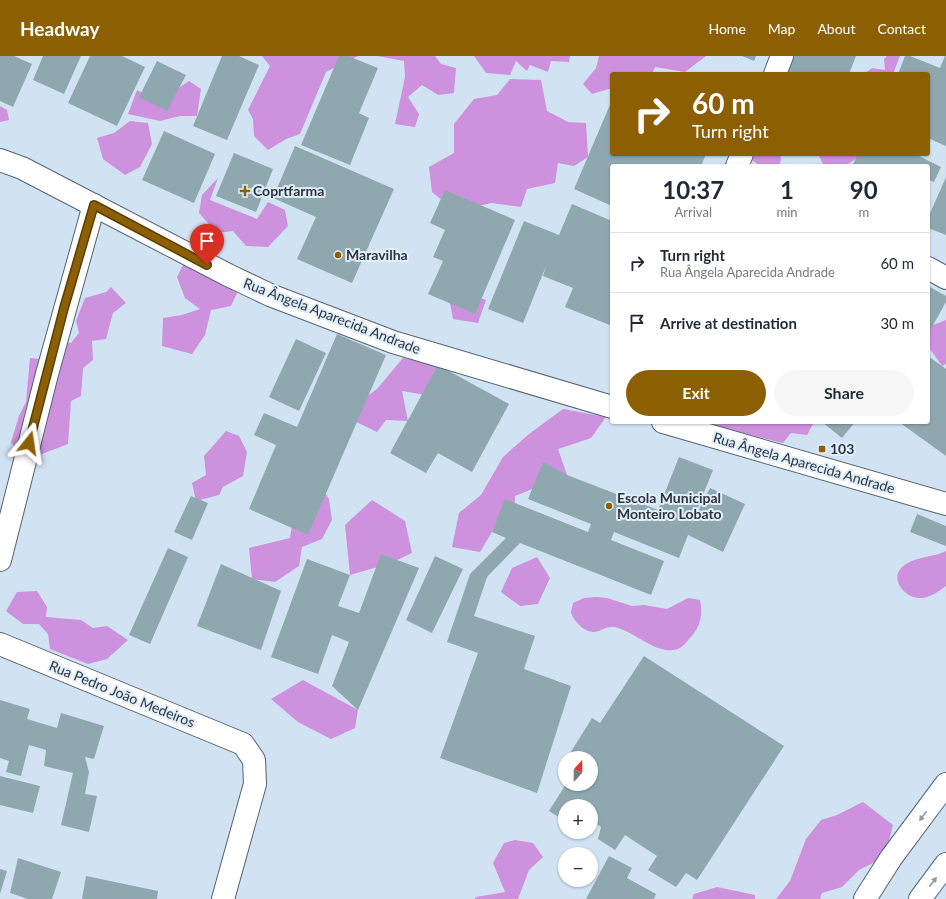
<!DOCTYPE html>
<meta charset="utf-8">
<style>
body{margin:0;font-family:Lato,sans-serif;background:#f6f6f7;color:#1f2937;height:100vh;display:flex;flex-direction:column;font-size:15px;white-space:nowrap}
*{box-sizing:border-box;margin:0}
p{font-size:13px;color:#747a83}
.icon{flex:none;width:22px;height:22px;fill:none;stroke:currentColor;stroke-width:2;stroke-linecap:round;stroke-linejoin:round}
.map{position:relative;flex:1;overflow:hidden}
.side{position:absolute;left:610px;top:108px;width:320px;height:260px;display:flex;flex-direction:column;background:#fff;border-radius:4px;box-shadow:0 1px 3px #0004}
.side>*{flex:none}
.hud{position:absolute;left:610px;top:16px;width:320px;height:84px;border-radius:4px;box-shadow:0 1px 3px #0004;background:#8c5f03;color:#fff;overflow:hidden}
.needle{width:26px;rotate:21deg}
.buttons{position:absolute;left:558px;top:695px;display:grid;gap:8px}
.buttons a{display:grid;place-items:center;width:40px;height:40px;border-radius:50%;background:#fff;box-shadow:0 1px 3px #0004;font-size:20px}
.pin{position:absolute;display:grid;place-items:center;width:34px;height:34px;color:#fff;margin:-41px -17px;border-radius:50% 50% 50% 0;rotate:-45deg;box-shadow:0 0 4px #0007}
.pin .icon{rotate:45deg}
.me{position:absolute;width:44px;margin:-22px;rotate:15deg;stroke-linejoin:round;filter:drop-shadow(0 0 3px #0008)}
.turn{display:flex;align-items:center;gap:14px;height:84px;padding:0 16px;font-size:18px}
.turn .icon{width:52px;height:52px;stroke-width:2.5}
.turn b{display:block;font-size:28px;line-height:34px}
.eta{display:flex;justify-content:space-evenly;align-items:center;height:68px;text-align:center}
.eta b{font-size:24px;font-weight:700;line-height:28px}
.button{display:flex;gap:8px;margin-top:auto;padding:8px 16px}
.button a{flex:1;height:46px;border-radius:24px;background:#8c5f03;color:#fff;font-size:16px;font-weight:700;line-height:46px;text-align:center}
.button a+a{background:#f6f6f7;color:#1f2937}
ul{padding:0;list-style:none}
li{display:flex;align-items:center;gap:12px;height:60px;padding:0 16px;border-top:1px solid #e0e1e3}
li div{flex:1}
li b{display:block;font-size:15px}
li em{font-style:normal}
header{display:flex;align-items:center;gap:24px;box-sizing:border-box;height:56px;padding:0 20px;background:#8c5f03;color:#fff}
header strong{font-size:19px}
nav{display:flex;gap:22px;margin-inline-start:auto;font-size:14px}
.map>svg:first-child{display:block}
.forest{fill:#cd91de}
.building{fill:#8fa8af}
.lines{fill:none;stroke-linecap:round;stroke-linejoin:round}
.street-casing{stroke:#546372;stroke-width:24}
.secondary-casing{stroke:#546372;stroke-width:24}
.primary-casing{stroke:#546372;stroke-width:24}
.street{stroke:#fff;stroke-width:22}
.secondary{stroke:#fff;stroke-width:22}
.primary{stroke:#fff;stroke-width:22}
.oneway{fill:#969a9d}
.route-casing{stroke:#5b3e02;stroke-width:10}
.route{stroke:#8c5f03;stroke-width:7}
.poi-dot{fill:#8c5f03;stroke:#e1effd;stroke-width:1.5}
.labels{text-anchor:middle;stroke-width:4;stroke-linejoin:round;paint-order:stroke}
.poi-label{font-size:14px;font-weight:bold;fill:#2e343b;stroke:#e1effd;text-anchor:start}
.street-label{font-size:14px;fill:#2e343b;stroke:#e1effd}
</style>
<header>
<strong>Headway</strong>
<nav><a>Home</a><a>Map</a><a>About</a><a>Contact</a></nav>
</header>
<div class="map">
<svg width="946" height="843" viewBox="0 0 946 843">
<rect width="100%" height="100%" fill="#d1e2f3"/>
<g class="forest">
<polygon points="262,0 358,0 326,16 300,78 286,83 268,94 254,80 253,63 248,54 270,10"/>
<polygon points="377,0 435,0 441,8 456,12 454,37 438,39 422,29 408,41 419,58 415,71 395,68 405,21 404,5"/>
<polygon points="474,0 570,0 569,6 551,5 548,16 530,9 527,15 516,5 510,19 486,17"/>
<polygon points="599,0 706,0 685,16 655,11 652,18 612,18 612,32 592,38 583,28 596,12"/>
<polygon points="887,0 900,0 893,18 864,18 872,12 885,14 884,3"/>
<polygon points="510,23 541,24 547,55 568,66 586,67 588,101 574,110 558,107 555,127 527,133 521,151 492,147 455,155 432,136 429,111 454,97 454,68 474,43 497,39"/>
<polygon points="189,25 201,33 197,60 180,60 160,65 128,58 137,34 155,44 174,35"/>
<polygon points="0,50 7,54 9,64 0,66"/>
<polygon points="130,65 148,67 152,88 140,111 125,119 103,103 97,82 114,77"/>
<polygon points="742,98 780,98 781,104 779,110 761,110"/>
<polygon points="818,98 863,98 845,110 824,110"/>
<polygon points="218,122 210,144 257,163 268,146 285,154 288,170 268,191 246,190 233,175 217,177 199,157 202,139"/>
<polygon points="185,205 239,233 231,250 211,254 205,279 192,298 162,290 163,262 182,259 200,253 185,242 177,221"/>
<polygon points="111,231 126,247 113,257 106,283 92,285 93,304 83,312 81,340 71,345 68,388 24,405 11,386 19,360 26,346 30,302 51,304 57,284 71,287 79,277 76,265 85,242 106,236"/>
<polygon points="468,238 486,244 478,267 453,263 450,247"/>
<polygon points="946,264 946,308 942,310 928,290 928,271"/>
<polygon points="403,302 438,309 426,339 402,335 408,365 386,364 377,376 344,360 357,348 377,333"/>
<polygon points="563,353 606,361 591,382 558,393 567,419 515,440 515,468 497,464 492,476 480,496 452,491 459,457 481,439 503,401 529,378"/>
<polygon points="706,366 814,366 807,379 791,377 783,387 716,370"/>
<polygon points="226,375 239,380 247,396 243,420 223,431 219,439 196,445 192,427 206,419 204,400"/>
<polygon points="320,429 329,443 332,464 322,483 302,491 299,510 275,526 252,523 249,492 290,482 294,455"/>
<polygon points="372,444 405,465 412,497 391,507 350,519 345,469"/>
<path d="M946 495V530C939 535 930 542 921 542 906 543 889 524 902 511 915 500 932 502 946 495Z"/>
<polygon points="537,501 550,522 538,548 520,550 501,536 512,512"/>
<polygon points="37,535 47,551 46,561 81,564 93,572 107,570 128,584 107,603 88,608 50,593 48,578 39,568 23,568 6,555 17,536"/>
<path d="M596 541 607 542 632 550 644 549 667 553 688 542 700 544C703 557 701 570 691 581 688 584 684 590 680 592 660 601 640 580 623 574 620 573 615 570 611 571 605 571 600 576 593 576 583 575 575 566 571 557L573 547 584 542Z"/>
<polygon points="303,624 358,654 355,672 331,683 298,666 271,643"/>
<polygon points="863,746 893,769 885,801 859,814 842,831 822,837 820,843 776,843 790,825 806,783 821,764 837,759"/>
<polygon points="515,784 533,787 543,801 529,814 518,843 475,843 476,841 505,836 493,807 504,787"/>
<polygon points="717,831 755,839 755,843 692,843 694,838"/>
</g>
<g class="building">
<polygon points="0,0 14,0 32,8 13,51 0,45"/>
<polygon points="43,0 81,0 64,38 33,24"/>
<polygon points="90,0 122,0 145,11 117,70 68,47"/>
<polygon points="222,0 239,0 259,9 227,84 193,70"/>
<polygon points="339,0 348,0 378,12 359,57 369,62 350,109 301,89"/>
<polygon points="742,0 756,0 754,5"/>
<polygon points="790,0 856,0 849,18 789,18 784,16"/>
<polygon points="905,0 910,0 940,12 945,0 946,0 946,90 928,82 928,18 898,18"/>
<polygon points="157,5 186,19 167,55 139,41"/>
<polygon points="612,44 612,98 706,98 701,110 612,110 612,150 574,133"/>
<polygon points="164,75 215,98 194,147 142,124"/>
<polygon points="295,90 394,133 352,227 297,203 316,161 273,142"/>
<polygon points="234,97 273,113 256,156 216,140"/>
<polygon points="858,98 915,98 941,111 934,126 928,124 928,110 852,110"/>
<polygon points="946,121 946,179 928,172 928,162"/>
<polygon points="445,134 515,164 475,258 428,238 443,205 433,201 445,174 430,167"/>
<polygon points="572,148 612,165 612,270 565,251 573,232 543,220 546,210 523,267 488,253 524,165 559,179"/>
<polygon points="928,230 946,240 946,246 928,278"/>
<polygon points="337,278 386,299 308,479 249,453 276,389 254,379 264,357 297,371"/>
<polygon points="296,283 326,297 299,355 269,341"/>
<polygon points="928,300 946,313 946,400 899,366 928,366"/>
<polygon points="438,309 509,348 472,416 438,397 426,417 390,397"/>
<polygon points="822,366 855,366 842,382"/>
<polygon points="679,401 713,414 691,469 710,432 745,448 723,496 688,479 679,502 614,476 611,484 664,505 651,539 520,487 487,521 474,560 535,580 524,613 571,630 537,737 440,702 478,597 447,586 470,518 506,482 492,476 505,443 588,476 591,468 528,443 543,406 567,419 658,454"/>
<polygon points="191,440 208,447 192,484 174,476"/>
<polygon points="917,458 946,470 946,490 910,476"/>
<polygon points="168,492 188,501 150,588 129,579"/>
<polygon points="381,498 419,512 358,654 332,630 349,586 332,579 318,618 271,601 307,503 350,519 338,550 359,557"/>
<polygon points="435,500 463,513 432,577 406,564"/>
<polygon points="221,508 281,535 261,594 197,570"/>
<polygon points="644,600 784,690 697,824 686,817 676,831 648,814 657,800 625,779 615,794 598,783 601,771 591,764 591,750 565,750 565,765 549,755 566,728 591,728 591,702 574,702 569,699 592,662 600,667"/>
<polygon points="0,644 30,653 27,663 57,672 61,657 104,670 94,703 85,701 89,716 85,738 97,740 89,776 61,769 73,717 44,710 46,694 29,689 21,720 6,716 9,705 0,702"/>
<polygon points="0,720 40,730 33,757 0,749"/>
<polygon points="609,800 632,812 627,822 656,838 654,843 586,843"/>
<polygon points="18,802 61,816 52,843 28,843 10,837"/>
<polygon points="0,813 7,815 0,838"/>
<polygon points="86,820 158,835 157,843 82,843"/>
</g>
<g class="lines">
<defs>
<g id="street">
<polyline points="775,18 782,0"/>
<polyline points="737,110 742,98"/>
<polyline points="928,212 946,222"/>
<polyline points="0,504 47,318 94,149"/>
<polyline points="0,588 243,688 254,704 255,728 223,843"/>
</g>
<g id="secondary">
<polyline points="0,104 22,112 228,219 270,239 393,286 612,351"/>
<polyline points="663,366 946,448"/>
</g>
<g id="primary">
<polyline points="865,843 891,802 946,728"/>
<polyline points="920,843 946,808"/>
</g>
</defs>
<use href="#street" class="street-casing"/>
<use href="#secondary" class="secondary-casing"/>
<use href="#primary" class="primary-casing"/>
<use href="#street" class="street"/>
<use href="#secondary" class="secondary"/>
<use href="#primary" class="primary"/>
</g>
<defs><path id="oneway-solid" d="M-6-.8H1V-3.2L6.5 0L1 3.2V.8H-6Z"/></defs>
<g class="oneway">
<use href="#oneway-solid" transform="translate(923 760) rotate(127)"/>
<use href="#oneway-solid" transform="translate(933 826) rotate(-53)"/>
</g>
<g class="lines">
<defs>
<polyline id="route" points="29,387 64,252 94,149 207,209"/>
</defs>
<use href="#route" class="route-casing"/>
<use href="#route" class="route"/>
</g>
<g class="poi-dot">
<path d="M243 129h4v4h4v4h-4v4h-4v-4h-4v-4h4z"/>
<circle cx="338" cy="199" r="4"/>
<rect x="818" y="389" width="8" height="8" rx="2"/>
<circle cx="609" cy="450" r="4"/>
</g>
<g class="labels">
<g class="poi-label">
<text x="253" y="140">Coprtfarma</text>
<text x="346" y="204">Maravilha</text>
<text x="830" y="398">103</text>
<text x="617" y="447">Escola Municipal<tspan x="617" dy="16">Monteiro Lobato</tspan></text>
</g>
<g class="street-label">
<text transform="translate(332 260) rotate(21)" y="5">Rua Ângela Aparecida Andrade</text>
<text transform="translate(804 407) rotate(16)" y="5">Rua Ângela Aparecida Andrade</text>
<text transform="translate(122 638) rotate(22)" y="5">Rua Pedro João Medeiros</text>
</g>
</g>
</svg>
<div class="buttons">
<a><svg class="needle" viewBox="-14 -14 28 28"><path d="M0-13l5 13h-10z" fill="#e53935"/><path d="M0 13l5-13h-10z" fill="#747a83"/></svg></a>
<a>+</a>
<a>−</a>
</div>
<div class="pin" style="left:207px;top:209px;background:#d93025"><svg class="icon" aria-label="arrive" viewBox="0 0 24 24"><path d="M6 21V4h12l-3 4 3 4H6"/></svg></div>
<svg class="me" style="left:29px;top:387px" viewBox="-20 -20 40 40"><path d="M0-17L14 15 0 8-14 15z" fill="#8c5f03" stroke="#fff" stroke-width="4"/></svg>
<div class="hud">
<div class="turn"><svg class="icon" aria-label="right" viewBox="0 0 24 24"><path d="M7 20v-9h11M14 6l5 5-5 5"/></svg><div><b>60 m</b>Turn right</div></div>
</div>
<section class="side">
<div class="eta">
<div><b>10:37</b><p>Arrival</p></div>
<div><b>1</b><p>min</p></div>
<div><b>90</b><p>m</p></div>
</div>
<ul>
<li><svg class="icon" aria-label="right" viewBox="0 0 24 24"><path d="M7 20v-9h11M14 6l5 5-5 5"/></svg><div><b>Turn right</b><p>Rua Ângela Aparecida Andrade</p></div><em>60 m</em></li>
<li><svg class="icon" aria-label="arrive" viewBox="0 0 24 24"><path d="M6 21V4h12l-3 4 3 4H6"/></svg><div><b>Arrive at destination</b></div><em>30 m</em></li>
</ul>
<div class="button"><a>Exit</a><a>Share</a></div>
</section>
</div>
